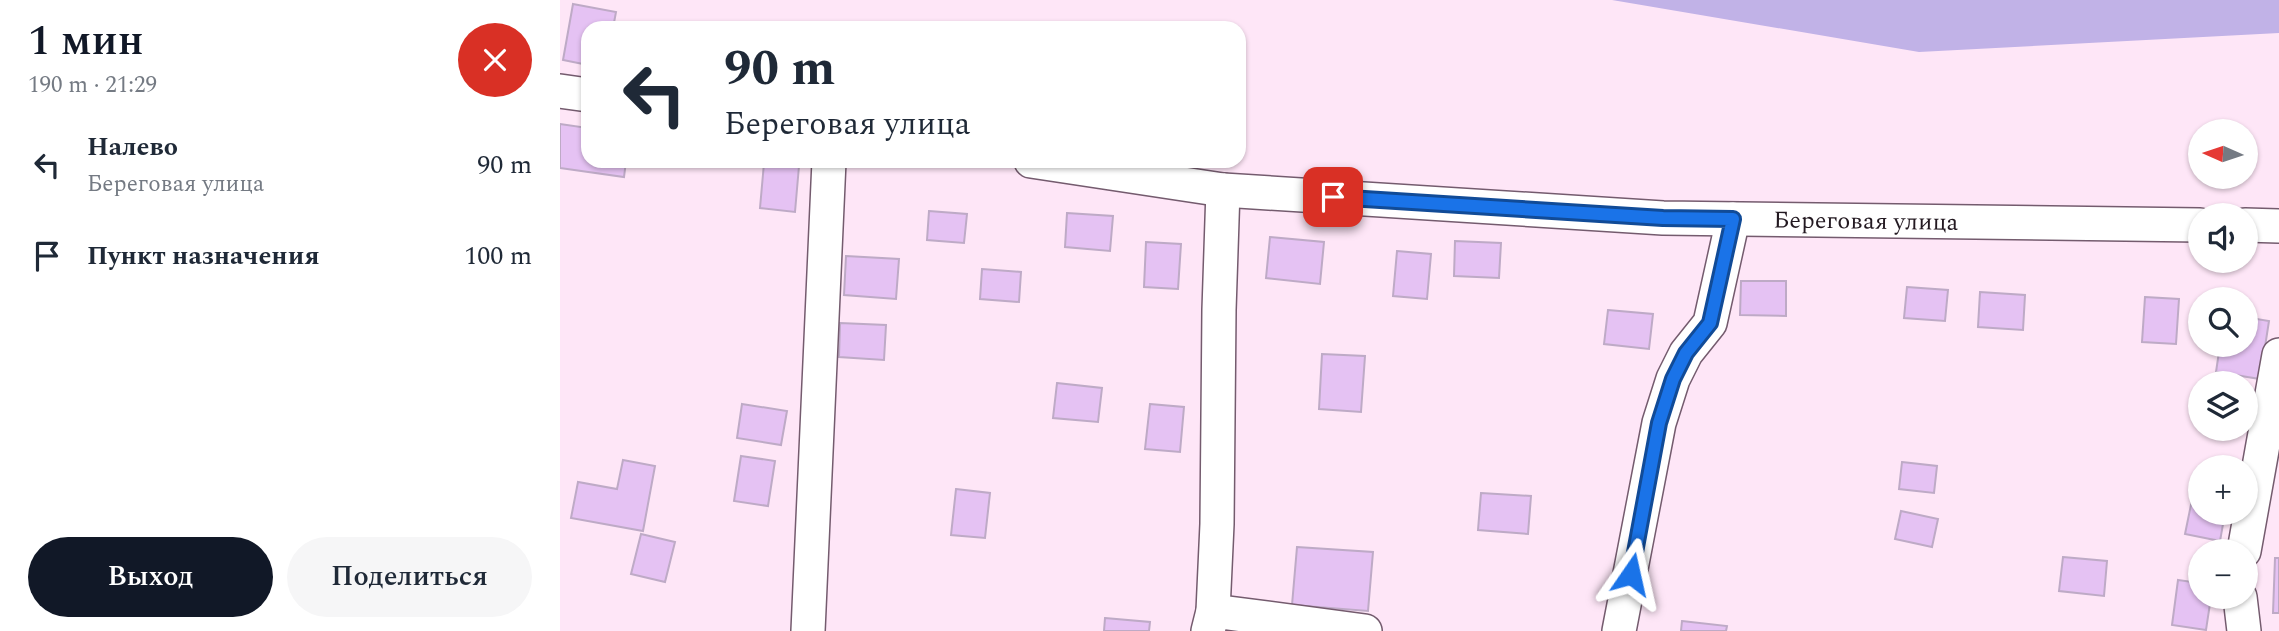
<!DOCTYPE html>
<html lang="ru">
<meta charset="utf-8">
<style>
body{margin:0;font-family:Spectral,serif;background:#f6f6f7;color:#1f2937;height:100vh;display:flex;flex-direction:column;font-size:26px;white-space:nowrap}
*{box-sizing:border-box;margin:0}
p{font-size:23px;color:#747a83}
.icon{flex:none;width:38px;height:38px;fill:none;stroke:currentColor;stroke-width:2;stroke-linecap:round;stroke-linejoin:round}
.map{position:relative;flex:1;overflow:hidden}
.details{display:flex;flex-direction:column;background:#fff;width:560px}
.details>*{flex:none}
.guide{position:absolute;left:21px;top:21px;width:665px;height:147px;border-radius:21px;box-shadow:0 2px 5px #0004;background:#fff;color:#1f2937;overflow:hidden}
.needle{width:46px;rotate:273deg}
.controls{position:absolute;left:1628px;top:119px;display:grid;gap:14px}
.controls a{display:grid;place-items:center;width:70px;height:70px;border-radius:50%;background:#fff;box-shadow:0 2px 5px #0004;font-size:35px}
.pin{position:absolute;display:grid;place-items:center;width:60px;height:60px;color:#fff;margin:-30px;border-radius:14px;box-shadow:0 4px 10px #0006}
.me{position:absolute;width:77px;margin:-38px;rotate:11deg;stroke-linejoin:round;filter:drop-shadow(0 0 5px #0008)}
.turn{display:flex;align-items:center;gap:24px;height:147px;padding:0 28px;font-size:32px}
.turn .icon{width:91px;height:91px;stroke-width:2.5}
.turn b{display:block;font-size:49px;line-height:60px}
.round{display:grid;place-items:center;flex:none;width:74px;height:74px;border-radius:37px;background:#f6f6f7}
.summary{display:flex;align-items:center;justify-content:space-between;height:119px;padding:0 28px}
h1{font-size:42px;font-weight:600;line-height:52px;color:#111827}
.cta{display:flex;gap:14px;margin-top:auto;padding:14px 28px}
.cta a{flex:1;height:80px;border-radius:42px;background:#111827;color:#fff;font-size:28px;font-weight:600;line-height:80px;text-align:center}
.cta a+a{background:#f6f6f7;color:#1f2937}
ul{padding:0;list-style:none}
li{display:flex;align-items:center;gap:21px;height:91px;padding:0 28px}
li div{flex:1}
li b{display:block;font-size:26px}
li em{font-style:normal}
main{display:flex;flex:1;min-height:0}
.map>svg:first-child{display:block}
.water{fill:#c1b2e7}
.building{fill:#e5c2f3;stroke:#beaac6;stroke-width:2}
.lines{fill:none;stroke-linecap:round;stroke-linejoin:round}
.minor-casing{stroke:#745b6e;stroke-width:36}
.minor{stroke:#fff;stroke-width:33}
.route-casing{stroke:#114b97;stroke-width:18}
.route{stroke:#1a73e8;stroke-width:12}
.labels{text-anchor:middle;stroke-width:6;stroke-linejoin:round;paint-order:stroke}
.street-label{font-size:24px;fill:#231921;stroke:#fff}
</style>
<main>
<section class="details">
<div class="summary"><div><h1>1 мин</h1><p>190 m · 21:29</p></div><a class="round" style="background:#d93025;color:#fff"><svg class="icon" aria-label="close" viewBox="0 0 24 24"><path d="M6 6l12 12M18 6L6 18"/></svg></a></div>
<ul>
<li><svg class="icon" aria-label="left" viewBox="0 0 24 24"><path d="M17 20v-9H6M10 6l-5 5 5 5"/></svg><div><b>Налево</b><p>Береговая улица</p></div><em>90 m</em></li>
<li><svg class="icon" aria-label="arrive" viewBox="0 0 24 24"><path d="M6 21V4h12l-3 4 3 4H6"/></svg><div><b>Пункт назначения</b></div><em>100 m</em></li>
</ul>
<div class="cta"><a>Выход</a><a>Поделиться</a></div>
</section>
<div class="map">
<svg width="1719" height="631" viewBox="0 0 1719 631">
<rect width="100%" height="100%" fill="#fee6f7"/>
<polygon class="water" points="1052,0 1719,0 1719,33 1359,52"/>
<g class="building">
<polygon points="13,4 56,12 53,28 28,28 28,65 3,60"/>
<polygon points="0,124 28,128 28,161 66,161 64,177 0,168"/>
<polygon points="204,163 239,166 235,212 200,208"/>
<polygon points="369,211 407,214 404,243 367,240"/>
<polygon points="507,213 553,216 550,251 505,247"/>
<polygon points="710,237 764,242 760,284 706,278"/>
<polygon points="895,241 941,243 939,278 894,276"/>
<polygon points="586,242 621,244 618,289 584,287"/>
<polygon points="837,251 871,254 867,299 833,296"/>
<polygon points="286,256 339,259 336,299 284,295"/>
<polygon points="422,269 461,272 459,302 420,299"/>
<polygon points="1181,281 1226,281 1226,316 1180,315"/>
<polygon points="1347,287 1388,290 1385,321 1344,318"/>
<polygon points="1420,292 1465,295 1463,330 1418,327"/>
<polygon points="1585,297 1619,299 1616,344 1582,342"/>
<polygon points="1048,310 1093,314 1089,349 1044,344"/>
<polygon points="1685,317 1709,321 1700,379 1656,372 1660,345 1685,345"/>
<polygon points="280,323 326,325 324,360 279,357"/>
<polygon points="762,354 805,356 801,412 759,409"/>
<polygon points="497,383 542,388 538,422 493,418"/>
<polygon points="182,404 227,411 221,445 177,438"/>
<polygon points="590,404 624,407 620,452 585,449"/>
<polygon points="181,456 215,461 208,506 174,501"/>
<polygon points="63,460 95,466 83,531 11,518 18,482 57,489"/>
<polygon points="1342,462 1377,466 1374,493 1339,489"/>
<polygon points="396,489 430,493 425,538 391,535"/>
<polygon points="1634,490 1640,491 1640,513 1665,513 1660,541 1625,534"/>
<polygon points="921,493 971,496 968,534 918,530"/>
<polygon points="1341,511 1378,519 1372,547 1335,539"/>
<polygon points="81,534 115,542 105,582 71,574"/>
<polygon points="737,547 813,552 808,611 732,605"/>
<polygon points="1503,557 1547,561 1544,596 1499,591"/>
<polygon points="1715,558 1719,558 1719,613 1713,613"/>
<polygon points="1618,580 1640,583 1640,597 1651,597 1646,630 1612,625"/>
<polygon points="545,618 590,622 589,631 544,631"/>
<polygon points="1122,621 1167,626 1166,631 1121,631"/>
</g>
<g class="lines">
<defs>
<g id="minor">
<polyline points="0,91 28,95"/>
<path id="s1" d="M471 161 663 190 1103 218 1640 225"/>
<polyline points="1685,225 1719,226"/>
<polyline points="1684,551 1719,355"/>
<polyline points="1680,597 1684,631"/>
<polyline points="653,611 805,631"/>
<polyline points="248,631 269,161"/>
<polyline points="648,631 653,611 657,524 659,310 663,190"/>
<polyline points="1059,631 1099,423 1113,379 1126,353 1150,323 1173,219"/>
</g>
</defs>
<use href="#minor" class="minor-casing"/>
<use href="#minor" class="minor"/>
</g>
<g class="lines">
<defs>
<polyline id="route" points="773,197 1103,218 1173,219 1150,323 1126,353 1113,379 1099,423 1071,574"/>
</defs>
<use href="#route" class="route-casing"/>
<use href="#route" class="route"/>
</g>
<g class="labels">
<g class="street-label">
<text dy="8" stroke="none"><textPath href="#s1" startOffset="838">Береговая улица</textPath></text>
</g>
</g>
</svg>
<div class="controls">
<a><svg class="needle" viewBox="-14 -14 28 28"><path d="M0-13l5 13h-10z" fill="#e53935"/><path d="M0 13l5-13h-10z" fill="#747a83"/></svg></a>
<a><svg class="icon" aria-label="sound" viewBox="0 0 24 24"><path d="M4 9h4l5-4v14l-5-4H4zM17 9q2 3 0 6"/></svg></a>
<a><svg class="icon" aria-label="search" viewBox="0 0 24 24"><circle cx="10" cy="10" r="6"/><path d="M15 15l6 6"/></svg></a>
<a><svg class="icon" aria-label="layers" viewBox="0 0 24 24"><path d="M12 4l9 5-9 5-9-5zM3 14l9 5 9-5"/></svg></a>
<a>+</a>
<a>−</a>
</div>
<div class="pin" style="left:773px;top:197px;background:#d93025"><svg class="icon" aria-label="arrive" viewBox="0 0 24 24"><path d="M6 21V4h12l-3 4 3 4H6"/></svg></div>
<svg class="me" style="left:1071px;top:574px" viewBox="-20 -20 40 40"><path d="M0-17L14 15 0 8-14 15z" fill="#1a73e8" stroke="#fff" stroke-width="4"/></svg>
<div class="guide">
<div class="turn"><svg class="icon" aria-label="left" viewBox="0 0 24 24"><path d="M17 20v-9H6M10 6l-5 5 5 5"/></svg><div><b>90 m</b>Береговая улица</div></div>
</div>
</div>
</main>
